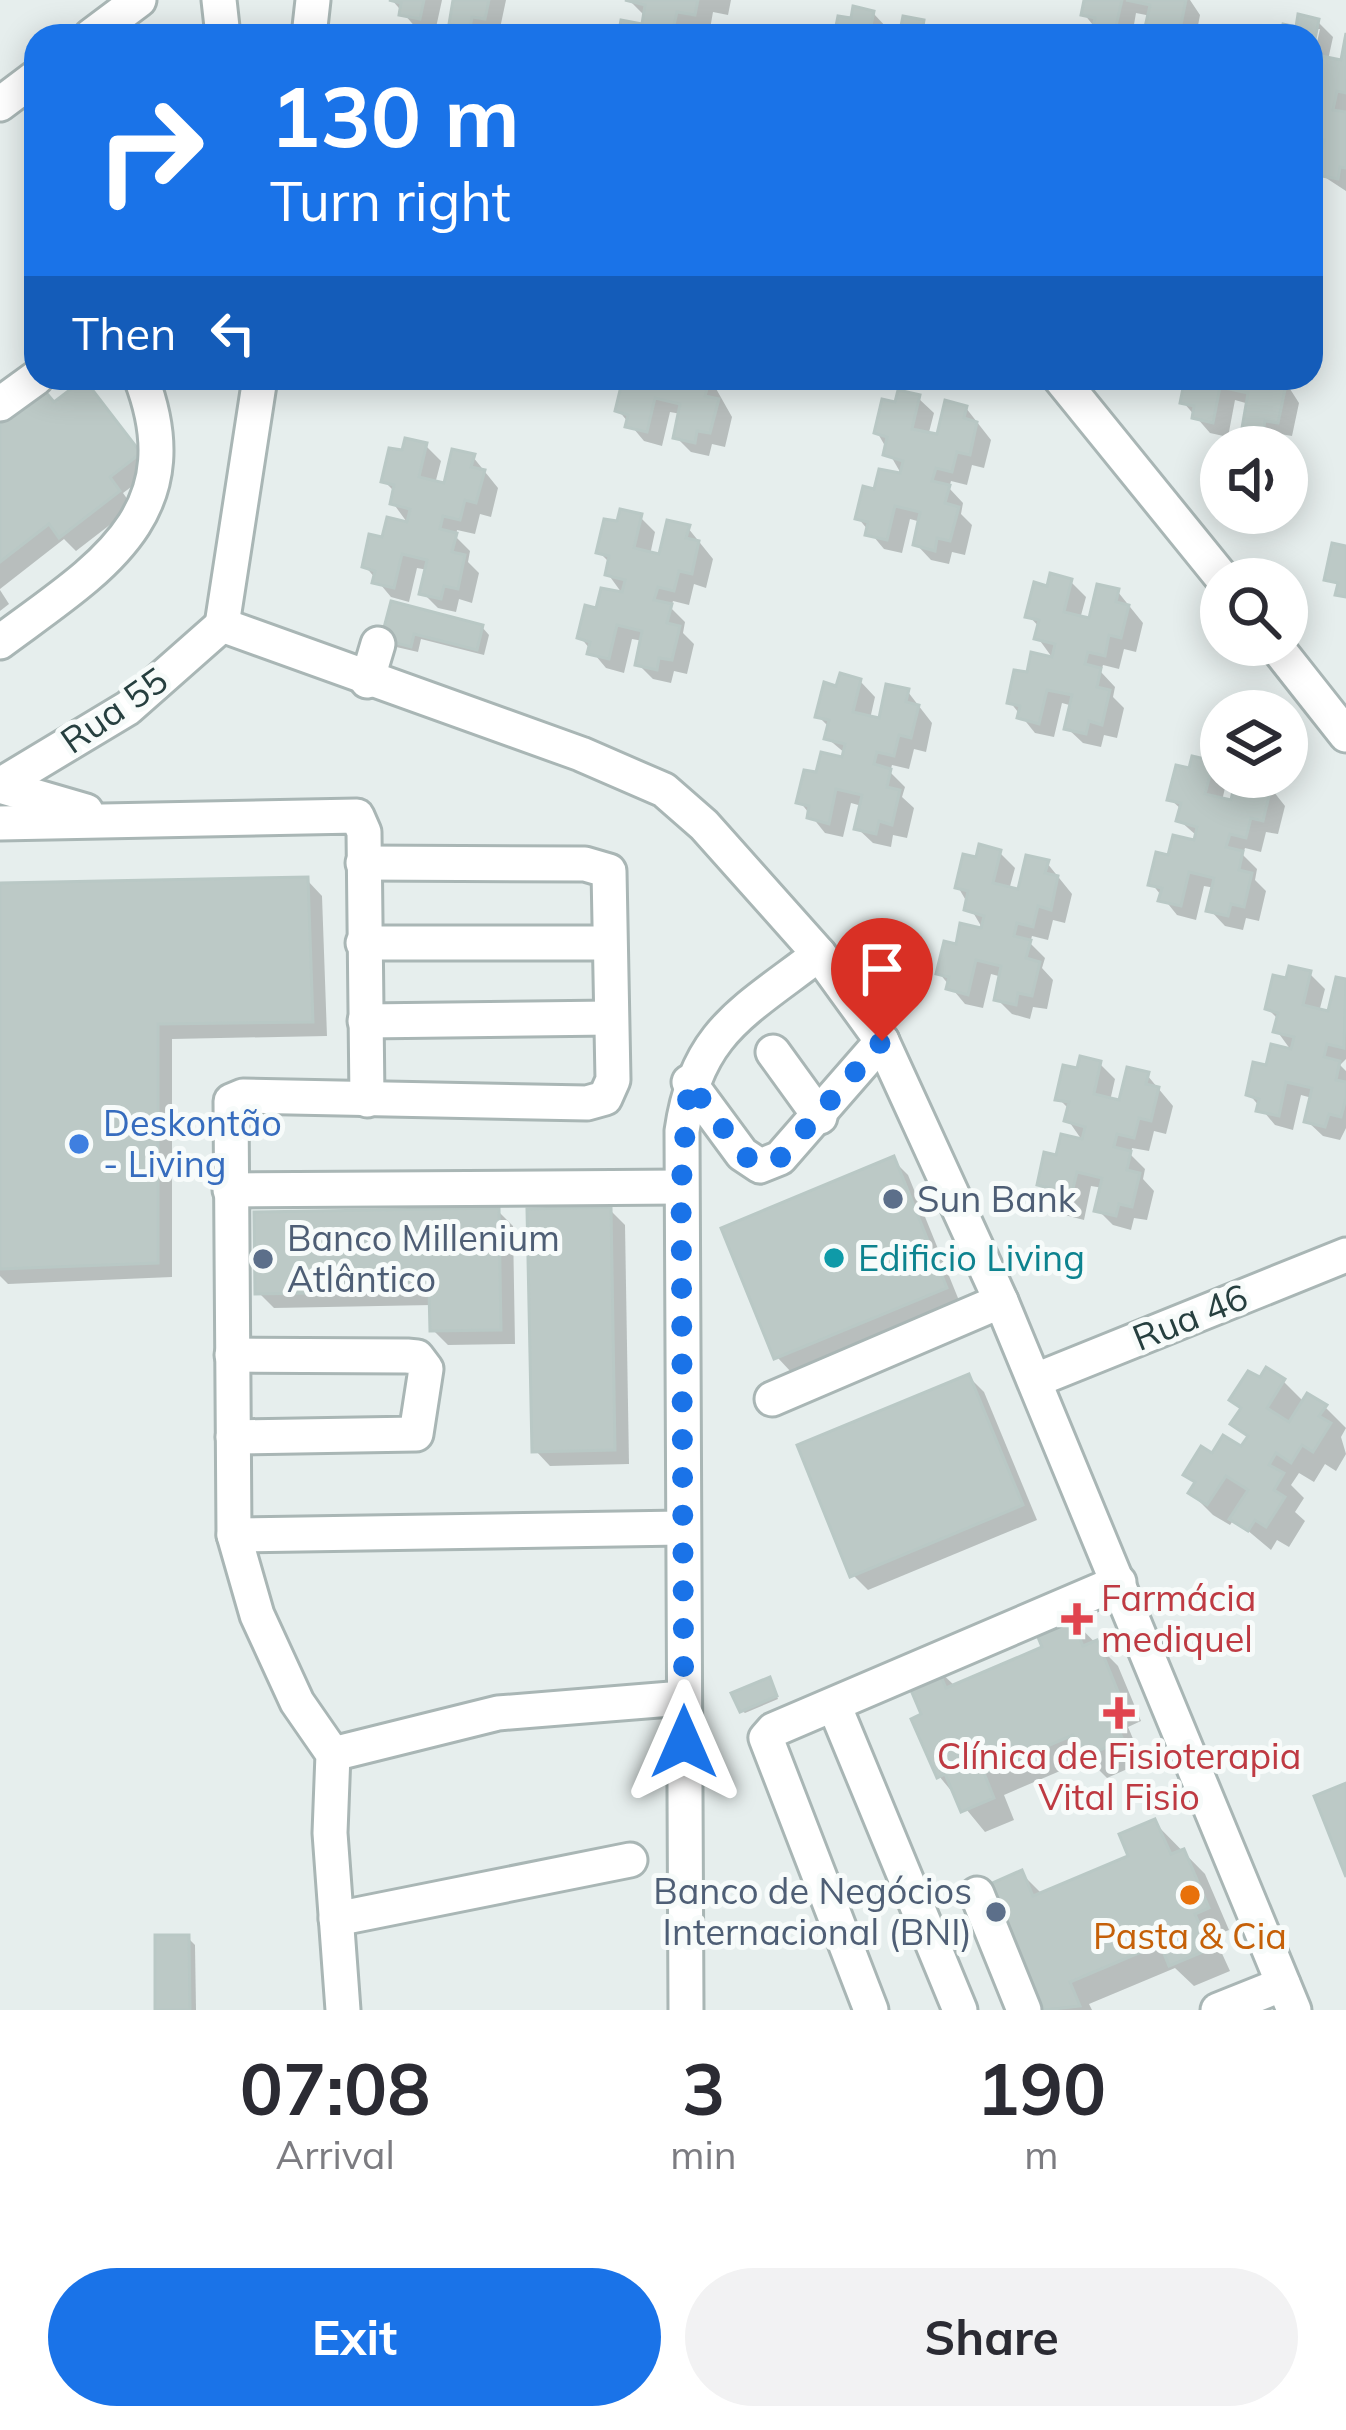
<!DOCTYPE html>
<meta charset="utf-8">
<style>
body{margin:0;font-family:Mulish,sans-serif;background:#f2f2f3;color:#2b2b33;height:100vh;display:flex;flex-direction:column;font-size:45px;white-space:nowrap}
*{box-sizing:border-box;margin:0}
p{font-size:39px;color:#7c7c81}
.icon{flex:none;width:66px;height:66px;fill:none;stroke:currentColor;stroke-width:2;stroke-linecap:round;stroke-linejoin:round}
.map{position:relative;height:2010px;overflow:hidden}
.sheet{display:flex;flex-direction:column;background:#fff;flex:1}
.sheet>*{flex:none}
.hud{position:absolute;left:24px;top:24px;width:1299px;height:366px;border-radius:36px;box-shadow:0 6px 30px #0003;background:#1a73e8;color:#fff;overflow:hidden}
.fabs{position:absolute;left:1200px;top:426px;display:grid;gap:24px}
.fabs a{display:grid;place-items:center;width:108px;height:108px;border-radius:50%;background:#fff;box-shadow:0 6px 30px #0003;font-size:60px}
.pin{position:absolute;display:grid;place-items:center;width:102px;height:102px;color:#fff;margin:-123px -51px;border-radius:50% 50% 50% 0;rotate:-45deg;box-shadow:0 0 12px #0007}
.pin .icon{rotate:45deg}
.me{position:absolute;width:132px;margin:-66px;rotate:0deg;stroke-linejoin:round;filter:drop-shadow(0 0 9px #0008)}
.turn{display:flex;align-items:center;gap:42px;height:252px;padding:0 48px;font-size:54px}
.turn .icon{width:156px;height:156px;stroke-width:2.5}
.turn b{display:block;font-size:84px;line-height:102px}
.then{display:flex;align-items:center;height:114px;padding:0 48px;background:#0003;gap:24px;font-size:45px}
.eta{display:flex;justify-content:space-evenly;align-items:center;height:204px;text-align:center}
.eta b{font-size:72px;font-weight:700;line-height:84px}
.button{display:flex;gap:24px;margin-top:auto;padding:24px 48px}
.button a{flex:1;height:138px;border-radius:72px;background:#1a73e8;color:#fff;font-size:48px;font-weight:700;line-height:138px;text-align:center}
.button a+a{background:#f2f2f3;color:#2b2b33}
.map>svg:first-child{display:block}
.shadow{fill:#0003}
.building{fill:#bcc9c6;stroke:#b9c8c5;stroke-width:3}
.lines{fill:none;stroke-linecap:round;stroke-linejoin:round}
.minor-casing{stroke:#a9b6b5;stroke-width:39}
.minor{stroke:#fff;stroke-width:33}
.route{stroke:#1a73e8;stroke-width:21;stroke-dasharray:0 37.8}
.shop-dot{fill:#3f7fe0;stroke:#f7fbfa;stroke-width:4.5}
.service-dot{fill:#5c6f8a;stroke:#f7fbfa;stroke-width:4.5}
.culture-dot{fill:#0f9aa8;stroke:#f7fbfa;stroke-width:4.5}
.health-dot{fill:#e0444e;stroke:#f7fbfa;stroke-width:4.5}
.food-dot{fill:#e8710a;stroke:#f7fbfa;stroke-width:4.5}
.labels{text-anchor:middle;stroke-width:10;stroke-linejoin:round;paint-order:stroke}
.street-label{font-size:36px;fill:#263f3f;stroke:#f7fbfa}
.shop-label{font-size:36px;fill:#366cbe;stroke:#f7fbfa;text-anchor:start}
.service-label{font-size:36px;fill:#4e5e75;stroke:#f7fbfa;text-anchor:start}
.culture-label{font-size:36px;fill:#0d838f;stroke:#f7fbfa;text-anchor:start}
.health-label{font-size:36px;fill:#be3a42;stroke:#f7fbfa;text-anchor:start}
.food-label{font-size:36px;fill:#c56008;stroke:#f7fbfa}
</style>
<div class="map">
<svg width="1346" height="2010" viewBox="0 0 1346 2010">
<rect width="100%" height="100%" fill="#e6eeed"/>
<g class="shadow">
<polygon points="392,0 442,0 435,32 417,29"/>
<polygon points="456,0 506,0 499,33 464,36 452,23"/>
<polygon points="629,0 731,0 728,15 713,12 710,29 692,25 689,36 621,36 644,27 644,15"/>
<polygon points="1087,0 1190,0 1200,15 1196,36 1146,36 1151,16 1136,13 1132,36 1102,36 1084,14"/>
<polygon points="873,13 888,29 887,36 837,36"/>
<polygon points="1318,22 1333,37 1328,60 1343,63 1346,48 1346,191 1320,174 1325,150 1311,147 1311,69 1320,29 1314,29 1311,44 1311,36 1284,36"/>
<polygon points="1311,307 1319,315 1312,347 1311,347"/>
<polygon points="638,378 710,378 732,417 725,447 712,444 709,456 691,452 676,437 681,414 670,412 662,446 644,441 618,410"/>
<polygon points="1188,378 1283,378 1299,403 1292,436 1280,434 1277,446 1260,442 1245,427 1249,404 1235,400 1228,437 1210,433 1183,402"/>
<polygon points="84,383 154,470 123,493 133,507 76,551 64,539 0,589 0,416 55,405"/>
<polygon points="918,398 934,413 928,436 939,438 966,408 991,440 984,468 972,465 967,485 951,481 949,488 963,503 961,514 972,525 965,555 952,552 949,564 931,560 916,544 921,522 910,519 902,553 884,549 858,518 877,493 903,477 877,432 897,406"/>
<polygon points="426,446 441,461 435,484 446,486 473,457 498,488 491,517 480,514 475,534 457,530 456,537 470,551 468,562 479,573 472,603 459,599 456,612 438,608 423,593 428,570 417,568 409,602 391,597 365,566 384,540 409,525 393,503 395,492 384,481 404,454"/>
<polygon points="640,517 655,532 650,555 661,557 688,528 713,559 706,588 694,584 689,605 673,601 671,608 685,622 683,633 694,644 687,674 674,671 671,683 653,679 638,664 643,641 632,639 624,673 606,668 580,637 598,612 624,596 608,574 610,563 599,552 619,525"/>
<polygon points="1070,581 1086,597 1080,619 1091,622 1118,592 1143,623 1136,652 1124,649 1119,669 1103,665 1101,672 1115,687 1113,697 1124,708 1117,738 1104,735 1101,747 1083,743 1067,728 1073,706 1062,703 1054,737 1035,733 1010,702 1029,676 1054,660 1038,638 1040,628 1029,616 1049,589"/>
<polygon points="0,590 9,604 0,611"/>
<polygon points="394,604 482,627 489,635 484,655 421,639 418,652 392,646"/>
<polygon points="860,681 875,697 870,719 881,721 908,692 932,723 926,752 914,749 909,769 892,765 890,772 905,787 902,797 914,808 907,838 893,835 891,847 873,843 857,828 862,806 851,803 843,837 825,833 800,802 819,776 846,754 827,738 830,728 818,716 839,689"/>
<polygon points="1212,764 1227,779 1222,801 1233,804 1239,777 1262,777 1285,806 1278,834 1266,832 1261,852 1245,848 1243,855 1257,869 1255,880 1266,891 1259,921 1246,918 1243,930 1225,926 1210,910 1215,888 1204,886 1196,920 1177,915 1152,884 1197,836 1179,820 1182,810 1170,799 1191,772"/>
<polygon points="999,852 1015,868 1009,890 1021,893 1047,863 1072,894 1065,923 1053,920 1048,940 1032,936 1030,943 1045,958 1042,968 1053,980 1047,1009 1033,1007 1030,1019 1012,1014 997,999 1002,977 991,974 983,1008 965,1004 939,973 958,948 984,931 958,887 978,860"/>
<polygon points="307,880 322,896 327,1036 172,1039 172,1277 8,1284 0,1276 0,886"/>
<polygon points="1310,974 1325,989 1319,1012 1330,1014 1339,980 1346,982 1346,1059 1340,1065 1346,1071 1346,1128 1340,1140 1323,1136 1307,1121 1312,1098 1301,1095 1293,1130 1275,1125 1249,1094 1268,1068 1293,1053 1277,1031 1279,1020 1268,1009 1289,982"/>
<polygon points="1100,1064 1115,1079 1110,1101 1121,1104 1147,1075 1173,1106 1166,1134 1154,1131 1149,1151 1132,1148 1131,1155 1145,1169 1143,1179 1154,1191 1147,1220 1134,1218 1131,1230 1113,1225 1098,1210 1103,1188 1091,1186 1084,1220 1065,1215 1040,1184 1058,1158 1084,1143 1068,1120 1070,1110 1059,1099 1079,1072"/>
<polygon points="893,1160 908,1175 960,1303 792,1373 777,1357"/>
<polygon points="610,1210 625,1225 629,1464 550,1466 535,1450"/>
<polygon points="498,1211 513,1226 515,1344 448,1345 433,1330 432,1305 274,1308 258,1292"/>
<polygon points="969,1377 984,1392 1037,1520 868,1590 853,1575"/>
<polygon points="1283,1381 1304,1402 1325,1407 1346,1428 1341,1437 1346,1454 1336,1471 1325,1464 1314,1482 1299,1473 1291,1485 1304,1498 1295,1512 1305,1521 1289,1547 1277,1540 1271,1550 1234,1519 1230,1525 1213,1515 1191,1493 1197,1484 1187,1475 1213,1457 1242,1451 1249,1439 1234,1424 1261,1382"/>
<polygon points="1067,1614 1118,1666 1141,1721 1128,1727 1143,1762 1107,1778 1088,1759 1004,1795 1014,1820 985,1832 939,1776 925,1716 934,1666 956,1687 1046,1649"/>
<polygon points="772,1683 778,1699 745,1713 742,1711"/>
<polygon points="1154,1822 1205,1874 1229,1930 1214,1936 1230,1971 1194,1986 1175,1968 1089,2004 1092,2010 1047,2010 1026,1984 1022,1874 1043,1895 1131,1857"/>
<polygon points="188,1938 195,1945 196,2010 158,2010"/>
</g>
<g class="building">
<polygon points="389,0 424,0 420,19 399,15 401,3"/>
<polygon points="453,0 489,0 485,19 472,17 470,29 449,24"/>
<polygon points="625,0 698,0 695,15 677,12 673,30 690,36 618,36 621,20 642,24 645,5"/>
<polygon points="1084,0 1122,0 1114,35 1092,31 1095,18 1081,15"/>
<polygon points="1126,0 1186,0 1179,35 1143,36 1150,5"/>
<polygon points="853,6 874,11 869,36 834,36 838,16 851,18"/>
<polygon points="1298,14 1319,19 1312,54 1341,60 1346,33 1346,93 1337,91 1333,110 1346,112 1346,168 1340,167 1338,179 1317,175 1324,140 1311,137 1311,36 1280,36 1283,24 1296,27"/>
<polygon points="903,16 924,20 922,32 936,36 899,36"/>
<polygon points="623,378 710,378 705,396 719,399 710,433 697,431 695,443 673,438 680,404 655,398 647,432 625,427 628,415 615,411"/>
<polygon points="1185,378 1274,378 1273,382 1286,385 1278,423 1265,421 1263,432 1242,428 1248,393 1220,387 1213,423 1192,418 1194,406 1180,403"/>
<polygon points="84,379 141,453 110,477 120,491 59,538 49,524 0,562 0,412 38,383 54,402"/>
<polygon points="898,390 920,395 912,429 937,434 945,400 967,406 964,418 977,422 970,455 957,452 952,472 936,468 932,481 950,485 945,503 959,507 950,541 937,538 935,551 913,545 920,512 895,506 887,540 865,535 868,522 855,519 863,486 874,489 879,469 900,473 903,461 883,455 887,437 874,433 882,399 895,402"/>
<polygon points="405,438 427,443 419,477 444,483 452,449 475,454 471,467 485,470 476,503 465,500 460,520 443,516 440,529 457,533 452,552 465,555 458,589 444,586 441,599 419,594 427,560 402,554 394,588 372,583 375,571 362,567 369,534 382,537 387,517 407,522 410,509 390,504 394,485 381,482 389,448 402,450"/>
<polygon points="620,509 642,514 634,548 659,554 667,520 690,525 686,538 699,541 692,574 679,571 674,591 658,587 654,600 672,604 667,623 680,626 672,660 659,658 657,670 635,665 642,631 617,625 609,659 587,654 590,642 577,638 585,605 596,608 601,588 622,592 625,580 605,575 609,556 596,553 604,519 617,521"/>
<polygon points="1332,543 1346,546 1346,597 1335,595 1338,583 1324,580"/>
<polygon points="1050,573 1072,579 1064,612 1089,618 1097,584 1119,589 1116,602 1129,605 1121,638 1109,635 1105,656 1088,652 1085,664 1101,668 1097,687 1110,690 1102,725 1089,721 1086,734 1064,729 1072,695 1047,690 1039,724 1017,718 1020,706 1007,703 1014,670 1027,672 1031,652 1052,657 1055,644 1034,639 1039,620 1025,617 1034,582 1047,586"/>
<polygon points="391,601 483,625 477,650 414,634 411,647 381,639"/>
<polygon points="840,673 861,679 853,712 879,718 886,684 909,689 906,702 919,705 911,738 899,735 894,756 877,752 874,764 891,769 887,787 900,790 892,825 879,821 876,834 854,829 862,795 836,789 829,824 807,818 809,806 796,803 804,770 816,772 821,752 842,757 845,744 824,739 829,720 815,717 824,682 836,686"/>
<polygon points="1192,756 1214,761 1205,794 1231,800 1236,777 1260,777 1258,784 1271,788 1263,821 1251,818 1246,838 1230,834 1226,847 1243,851 1239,870 1252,873 1244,907 1231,904 1228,916 1206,911 1214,878 1189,872 1181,906 1158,901 1162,888 1148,885 1156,852 1168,855 1173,835 1194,840 1197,827 1176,821 1181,803 1167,800 1176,765 1189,768"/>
<polygon points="979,844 1001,850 993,883 1018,889 1026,855 1049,860 1045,873 1058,876 1051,910 1038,906 1033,927 1017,923 1014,936 1031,940 1026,958 1040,962 1032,996 1018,993 1016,1005 994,1000 1001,966 976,960 968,995 946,989 949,977 936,974 944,941 956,944 960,923 981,928 984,916 964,910 968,891 955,888 963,854 976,857"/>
<polygon points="308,877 313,1022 158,1024 158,1263 0,1269 0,883"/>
<polygon points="1289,966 1311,971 1303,1005 1328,1011 1336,977 1346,979 1344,1048 1327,1044 1324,1057 1340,1061 1336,1080 1346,1082 1346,1098 1341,1117 1329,1114 1325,1127 1304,1122 1312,1088 1286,1082 1279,1116 1256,1111 1259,1099 1246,1095 1253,1062 1266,1065 1271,1044 1291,1049 1294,1037 1273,1032 1278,1013 1265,1009 1273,975 1286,978"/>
<polygon points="1080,1056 1101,1061 1094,1094 1119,1100 1127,1067 1149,1072 1146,1084 1159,1087 1151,1121 1139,1118 1134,1138 1117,1134 1114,1147 1131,1151 1127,1170 1140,1173 1132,1207 1119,1204 1116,1216 1094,1211 1102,1178 1077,1172 1069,1206 1047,1201 1049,1188 1037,1185 1044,1152 1056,1155 1061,1134 1082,1139 1085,1127 1064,1121 1069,1102 1055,1100 1063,1065 1077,1068"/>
<polygon points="894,1156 947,1288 774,1359 721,1228"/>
<polygon points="611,1207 615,1450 532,1452 527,1209"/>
<polygon points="499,1208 501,1330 430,1331 429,1291 255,1294 254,1212"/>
<polygon points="1266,1367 1285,1379 1267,1408 1289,1422 1307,1393 1327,1405 1319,1416 1331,1423 1313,1452 1302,1445 1291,1463 1276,1453 1269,1465 1284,1473 1274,1490 1285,1497 1266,1527 1255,1520 1248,1531 1229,1519 1248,1490 1226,1476 1207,1505 1188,1493 1195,1482 1183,1475 1201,1446 1212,1453 1223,1435 1241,1446 1248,1436 1230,1424 1241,1408 1229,1400 1248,1371 1260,1377"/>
<polygon points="969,1374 1023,1505 850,1577 797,1445"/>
<polygon points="1068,1610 1083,1646 1097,1640 1121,1699 1108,1705 1123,1740 1082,1758 1073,1735 984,1773 994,1798 961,1812 945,1774 937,1778 911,1719 921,1714 905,1676 935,1662 946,1688 1042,1647 1033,1625"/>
<polygon points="770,1677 777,1696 740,1712 731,1693"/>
<polygon points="1346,1783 1346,1877 1314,1796"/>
<polygon points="1155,1819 1171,1854 1184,1849 1209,1908 1195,1914 1210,1949 1169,1966 1160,1944 1070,1982 1080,2006 1044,2010 1032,1982 1024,1985 990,1884 1022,1870 1033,1896 1128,1856 1119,1834"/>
<polygon points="155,1935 189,1935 190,2010 155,2010"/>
</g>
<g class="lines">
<defs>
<g id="minor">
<polyline points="219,0 223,36"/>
<polyline points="91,36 139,0"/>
<polyline points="309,36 313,0"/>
<polyline points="0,104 36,77"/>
<polyline points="1060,378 1223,579"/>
<polyline points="0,404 36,378"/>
<polyline points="222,625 581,754 664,790 704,825 819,954 882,1041 1001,1301 1294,2010"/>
<polyline points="222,625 260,378"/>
<path d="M0 642C97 570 194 516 141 378"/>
<polyline points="1275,645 1346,735"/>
<polyline points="367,681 378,644"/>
<polyline points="0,785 128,708 222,625"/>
<polyline points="0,786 86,811"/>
<polyline points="0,823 357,816 364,832 367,1100"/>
<polyline points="363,943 609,943"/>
<polyline points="365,1021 611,1018"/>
<polyline points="773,1052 820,1117"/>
<polyline points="689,1082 742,1154 760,1166 780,1158 882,1041"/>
<polyline points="230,1190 681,1187"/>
<polyline points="232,1355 407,1356 417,1357 426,1369 416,1434 233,1437"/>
<polyline points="1036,1380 1346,1255"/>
<polyline points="772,1399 1001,1301"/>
<polyline points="234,1535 682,1528"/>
<polyline points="834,1705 960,2010"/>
<polyline points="333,1754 498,1713 683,1698"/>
<polyline points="977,1894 1024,2010"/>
<polyline points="336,1919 630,1860"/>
<polyline points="343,2010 330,1833 333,1754 297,1702 257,1615 234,1535 231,1101 243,1096 587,1103 605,1098 613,1080 609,871 585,864 363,863"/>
<path d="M686 2010 682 1131C696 1032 744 1012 819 954"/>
<polyline points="871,2010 766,1738 773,1730 1119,1582"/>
<polyline points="1218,2010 1283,1984"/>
</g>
</defs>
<use href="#minor" class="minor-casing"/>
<use href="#minor" class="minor"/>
</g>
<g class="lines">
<polyline class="route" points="684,1742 681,1187 689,1082 742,1154 760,1166 780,1158 882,1041"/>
</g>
<circle class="shop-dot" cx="79" cy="1144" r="12"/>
<g class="service-dot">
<circle cx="893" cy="1199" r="12"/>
<circle cx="263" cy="1259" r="12"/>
<circle cx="996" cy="1912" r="12"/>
</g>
<circle class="culture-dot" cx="834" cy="1258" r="12"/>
<g class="health-dot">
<path d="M1071 1601h12v12h12v12h-12v12h-12v-12h-12v-12h12z"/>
<path d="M1113 1695h12v12h12v12h-12v12h-12v-12h-12v-12h12z"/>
</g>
<circle class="food-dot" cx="1190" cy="1895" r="12"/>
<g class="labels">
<g class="street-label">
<text transform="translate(114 710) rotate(-35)" y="13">Rua 55</text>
<text transform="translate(1190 1317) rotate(-22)" y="13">Rua 46</text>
</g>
<g class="shop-label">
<text x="103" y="1136">Deskontão<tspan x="103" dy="41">- Living</tspan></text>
</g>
<g class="service-label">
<text x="917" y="1212">Sun Bank</text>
<text x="287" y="1251">Banco Millenium<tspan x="287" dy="41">Atlântico</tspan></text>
<text x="972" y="1904" text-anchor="end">Banco de Negócios<tspan x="972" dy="41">Internacional (BNI)</tspan></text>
</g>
<g class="culture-label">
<text x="858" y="1271">Edificio Living</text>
</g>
<g class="health-label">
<text x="1101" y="1611">Farmácia<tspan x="1101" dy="41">mediquel</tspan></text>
<text x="1119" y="1769" text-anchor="middle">Clínica de Fisioterapia<tspan x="1119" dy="41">Vital Fisio</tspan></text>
</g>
<g class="food-label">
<text x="1190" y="1949">Pasta &amp; Cia</text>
</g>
</g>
</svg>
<div class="fabs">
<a><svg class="icon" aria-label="sound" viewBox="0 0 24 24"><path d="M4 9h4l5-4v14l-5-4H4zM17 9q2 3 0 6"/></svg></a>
<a><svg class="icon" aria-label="search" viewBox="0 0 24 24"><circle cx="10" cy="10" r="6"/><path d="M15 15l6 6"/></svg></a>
<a><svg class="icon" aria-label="layers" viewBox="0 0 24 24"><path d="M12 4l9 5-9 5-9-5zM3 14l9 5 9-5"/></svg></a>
</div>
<div class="pin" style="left:882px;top:1041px;background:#d93025"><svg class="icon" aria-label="arrive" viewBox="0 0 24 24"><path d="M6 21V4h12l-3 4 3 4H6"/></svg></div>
<svg class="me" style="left:684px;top:1742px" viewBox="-20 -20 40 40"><path d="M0-17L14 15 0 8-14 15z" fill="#1a73e8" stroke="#fff" stroke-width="4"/></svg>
<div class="hud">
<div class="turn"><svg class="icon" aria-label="right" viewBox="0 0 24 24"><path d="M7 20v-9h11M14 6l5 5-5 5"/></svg><div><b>130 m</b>Turn right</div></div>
<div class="then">Then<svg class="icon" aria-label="left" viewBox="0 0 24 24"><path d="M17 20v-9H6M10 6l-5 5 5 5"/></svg></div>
</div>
</div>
<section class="sheet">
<div class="eta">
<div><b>07:08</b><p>Arrival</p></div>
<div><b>3</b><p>min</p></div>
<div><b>190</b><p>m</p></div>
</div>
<div class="button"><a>Exit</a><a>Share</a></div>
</section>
